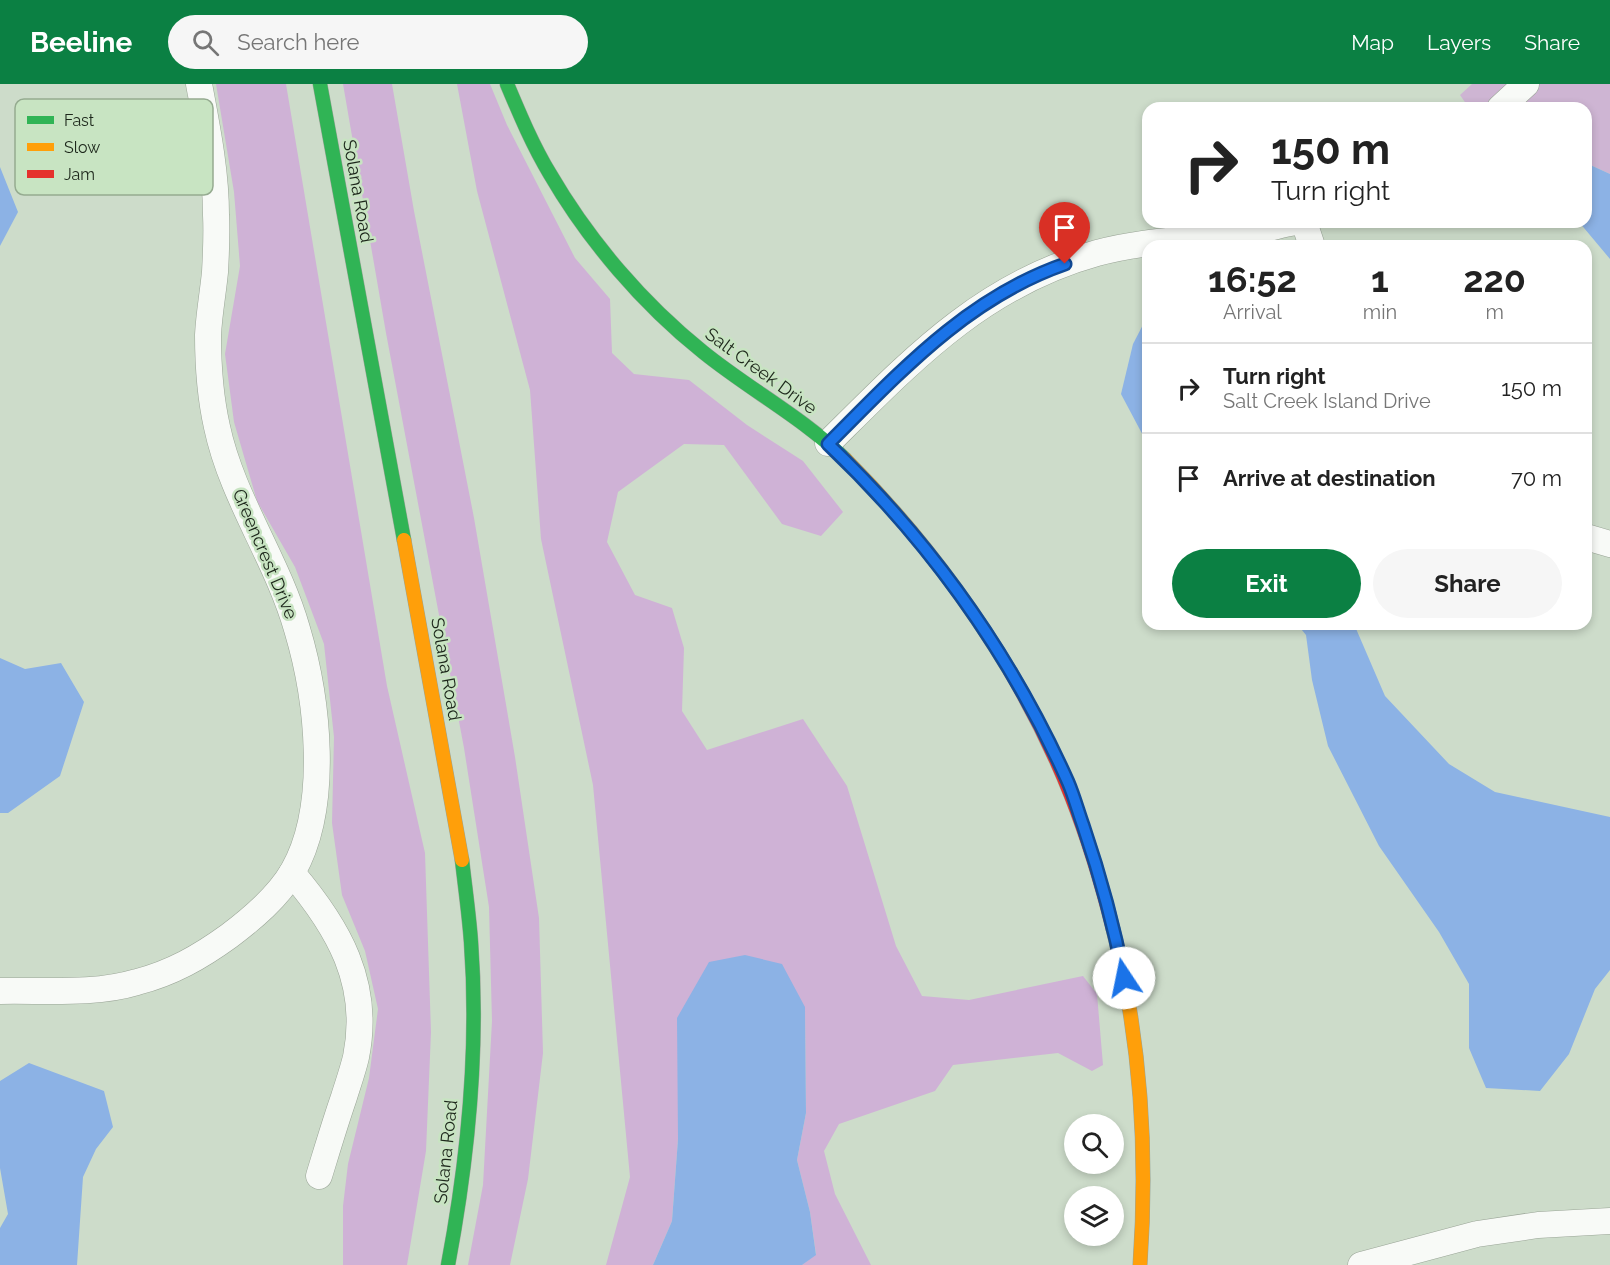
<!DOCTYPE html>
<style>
body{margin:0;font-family:Raleway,sans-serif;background:#f6f6f6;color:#222;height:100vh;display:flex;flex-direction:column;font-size:22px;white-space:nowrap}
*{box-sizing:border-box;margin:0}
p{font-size:20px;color:#767676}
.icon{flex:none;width:33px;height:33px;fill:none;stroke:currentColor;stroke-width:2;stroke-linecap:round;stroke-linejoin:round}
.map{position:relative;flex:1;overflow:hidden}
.details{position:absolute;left:1142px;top:156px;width:450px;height:390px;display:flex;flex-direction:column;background:#fff;border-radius:18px;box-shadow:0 3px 9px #0003}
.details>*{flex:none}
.banner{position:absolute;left:1142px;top:18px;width:450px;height:126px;border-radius:18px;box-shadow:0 3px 9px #0003;background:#fff;color:#222;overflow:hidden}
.tools{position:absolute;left:1064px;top:1030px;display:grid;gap:12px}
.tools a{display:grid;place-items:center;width:60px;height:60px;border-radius:50%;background:#fff;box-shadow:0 3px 9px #0003;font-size:30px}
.pin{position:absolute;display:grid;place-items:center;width:51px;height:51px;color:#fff;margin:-62px -26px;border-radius:50% 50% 50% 0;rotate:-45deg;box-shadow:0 0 6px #0007}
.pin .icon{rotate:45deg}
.me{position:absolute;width:66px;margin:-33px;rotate:349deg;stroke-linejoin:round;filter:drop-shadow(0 0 4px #0008)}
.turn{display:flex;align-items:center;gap:21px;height:126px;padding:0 30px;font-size:27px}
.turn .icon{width:78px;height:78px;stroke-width:2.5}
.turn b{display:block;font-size:42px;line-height:51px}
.eta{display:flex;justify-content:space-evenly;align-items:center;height:102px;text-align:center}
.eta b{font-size:36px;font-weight:700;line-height:42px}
.button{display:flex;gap:12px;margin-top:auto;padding:12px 30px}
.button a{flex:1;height:69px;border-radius:36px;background:#0b8043;color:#fff;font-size:24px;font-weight:700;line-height:69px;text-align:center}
.button a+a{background:#f6f6f6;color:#222}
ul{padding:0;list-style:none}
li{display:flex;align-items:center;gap:18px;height:90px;padding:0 30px;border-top:2px solid #e0e0e0}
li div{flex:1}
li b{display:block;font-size:22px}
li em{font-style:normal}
header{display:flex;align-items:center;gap:36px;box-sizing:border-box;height:84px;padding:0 30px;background:#0b8043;color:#fff}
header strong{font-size:28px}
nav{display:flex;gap:33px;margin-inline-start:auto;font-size:21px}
.search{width:420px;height:54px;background:#f6f6f6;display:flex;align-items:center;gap:15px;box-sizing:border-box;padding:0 21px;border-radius:33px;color:#767676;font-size:22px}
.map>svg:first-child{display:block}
.green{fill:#ceb5d3}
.forest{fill:#cfb2d6}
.water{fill:#8cb2e5}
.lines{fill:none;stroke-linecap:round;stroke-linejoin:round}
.street-casing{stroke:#99a496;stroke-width:27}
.fast-casing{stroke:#99a496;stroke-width:15}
.slow-casing{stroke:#99a496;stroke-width:15}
.jam-casing{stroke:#99a496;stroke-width:15}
.street{stroke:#f8faf7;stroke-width:26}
.fast{stroke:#30b455;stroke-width:14}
.slow{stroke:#ff9f0a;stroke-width:14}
.jam{stroke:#e5322d;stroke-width:14}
.route-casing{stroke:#114b97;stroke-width:15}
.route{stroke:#1a73e8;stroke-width:10}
.labels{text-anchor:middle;stroke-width:5;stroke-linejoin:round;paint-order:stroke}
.street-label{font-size:18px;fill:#1d271b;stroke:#c8e4c2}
.key{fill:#c8e4c2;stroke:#95ab90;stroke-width:1.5}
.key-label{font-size:16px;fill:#1d271b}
</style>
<header>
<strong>Beeline</strong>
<div class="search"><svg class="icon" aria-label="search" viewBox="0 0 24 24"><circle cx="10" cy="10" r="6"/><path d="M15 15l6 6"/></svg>Search here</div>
<nav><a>Map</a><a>Layers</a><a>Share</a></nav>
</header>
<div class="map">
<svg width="1610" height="1181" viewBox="0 0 1610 1181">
<rect width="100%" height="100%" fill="#cddcca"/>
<polygon class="green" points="1472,0 1610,0 1610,90 1586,79 1586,24 1469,24 1460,11"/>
<g class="forest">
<polygon points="216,0 286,0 387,602 425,769 431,948 426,1067 407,1181 343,1181 343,1122 348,1080 369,994 378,925 365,867 342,811 332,739 334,653 324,560 295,483 257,417 234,338 225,270 240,182 234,108"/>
<polygon points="343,0 392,0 414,127 474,434 515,673 539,834 543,969 528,1095 510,1181 468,1181 483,1101 492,937 489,823 464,664 386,249"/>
<polygon points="457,0 490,0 507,41 575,174 610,215 612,269 634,290 689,296 747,341 803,377 843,428 821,452 782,440 724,361 684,360 618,408 607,458 635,511 672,524 684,564 682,627 707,666 803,635 847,702 896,862 922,912 969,916 1083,892 1097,910 1103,981 1092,987 1058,969 953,981 935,1007 839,1040 824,1067 835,1110 871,1181 802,1181 816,1170 810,1128 797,1076 806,1029 805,923 678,1055 672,1137 653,1181 606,1181 630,1093 593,701 541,455 530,306 477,107"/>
</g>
<g class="water">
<polygon points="1586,79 1610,90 1610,175 1579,138 1586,138"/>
<polygon points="0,83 18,128 0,162"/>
<polygon points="1147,233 1147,359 1121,310 1133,260"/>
<polygon points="1297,540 1354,540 1385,612 1449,680 1495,708 1610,733 1610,886 1595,905 1569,970 1540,1007 1486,1004 1469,964 1469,900 1439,848 1379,762 1328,662 1312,596 1306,551"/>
<polygon points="0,574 25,585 61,579 84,618 60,692 8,729 0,729"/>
<polygon points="745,871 782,880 805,923 806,1029 797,1076 810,1128 816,1171 802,1181 653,1181 672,1137 678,1055 677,934 709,878"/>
<polygon points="29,979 104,1007 113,1043 96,1065 83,1093 77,1181 0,1181 0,1144 8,1130 0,1084 0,997"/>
</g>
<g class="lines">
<defs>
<g id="street">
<polyline points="1500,24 1526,0"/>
<polyline points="1304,138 1312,162"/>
<path d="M828 359C910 278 981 201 1097 169 1148 155 1195 157 1246 148 1263 146 1279 141 1295 138"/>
<polyline points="1586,453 1610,460"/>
<path d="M292 789C338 843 371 899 356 973 353 986 348 1000 344 1013 335 1039 327 1066 319 1092"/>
<path d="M0 907C45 906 94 911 137 898 172 889 200 873 229 852 253 834 278 813 293 787 330 722 318 615 297 545 277 475 232 414 217 343 210 312 208 282 208 251 209 230 213 209 215 188 216 170 217 150 216 131 216 87 207 43 199 0"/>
<polyline points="1361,1181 1477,1150 1538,1141 1610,1137"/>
</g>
<g id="fast">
<polyline points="320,0 404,456"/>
<path d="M507 0C520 31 533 62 550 90 589 157 643 220 703 268 750 306 802 333 845 375"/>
<path d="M448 1181C468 1075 479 965 471 858 469 830 465 803 462 776"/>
</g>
<g id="slow">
<path d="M845 375C908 438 964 510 1010 587"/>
<polyline points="404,456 462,776"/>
<path d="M1113 845C1141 956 1148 1068 1140 1181"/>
</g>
<path id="jam" d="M1010 587C1060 672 1089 749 1113 845"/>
</defs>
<use href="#street" class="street-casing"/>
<use href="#fast" class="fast-casing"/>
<use href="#slow" class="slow-casing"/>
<use href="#jam" class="jam-casing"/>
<use href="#street" class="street"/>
<use href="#fast" class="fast"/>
<use href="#slow" class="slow"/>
<use href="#jam" class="jam"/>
</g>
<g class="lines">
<defs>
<path id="route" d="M1065 180C967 214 900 288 828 360 929 456 1011 571 1068 698 1074 712 1078 727 1083 741 1100 791 1114 842 1124 894"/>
</defs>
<use href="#route" class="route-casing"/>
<use href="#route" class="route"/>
</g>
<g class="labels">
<g class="street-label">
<text transform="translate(358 107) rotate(80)" y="6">Solana Road</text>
<text transform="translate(761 287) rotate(36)" y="6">Salt Creek Drive</text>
<text transform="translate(265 470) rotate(67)" y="6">Greencrest Drive</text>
<text transform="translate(446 585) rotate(80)" y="6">Solana Road</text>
<text transform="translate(446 1068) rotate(-84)" y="6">Solana Road</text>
</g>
</g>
<rect x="15" y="15" width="198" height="96" rx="9" class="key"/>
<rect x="27" y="32" width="27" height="8" fill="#30b455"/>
<rect x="27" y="59" width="27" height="8" fill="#ff9f0a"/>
<rect x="27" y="86" width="27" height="8" fill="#e5322d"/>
<g class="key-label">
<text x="64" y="42">Fast</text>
<text x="64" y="69">Slow</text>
<text x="64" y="96">Jam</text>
</g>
</svg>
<div class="tools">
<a><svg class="icon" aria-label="search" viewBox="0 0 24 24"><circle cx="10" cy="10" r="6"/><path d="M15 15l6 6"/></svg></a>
<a><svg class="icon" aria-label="layers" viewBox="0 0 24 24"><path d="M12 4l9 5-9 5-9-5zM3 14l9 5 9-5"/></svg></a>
</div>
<div class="pin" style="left:1065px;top:180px;background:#d93025"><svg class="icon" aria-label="arrive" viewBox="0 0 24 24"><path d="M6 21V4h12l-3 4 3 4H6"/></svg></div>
<svg class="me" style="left:1124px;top:894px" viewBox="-20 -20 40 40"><circle r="19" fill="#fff"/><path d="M0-13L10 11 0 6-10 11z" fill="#1a73e8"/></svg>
<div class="banner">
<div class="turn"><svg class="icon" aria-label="right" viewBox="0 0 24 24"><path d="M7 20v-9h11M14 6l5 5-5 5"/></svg><div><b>150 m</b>Turn right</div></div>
</div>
<section class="details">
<div class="eta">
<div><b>16:52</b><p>Arrival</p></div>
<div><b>1</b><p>min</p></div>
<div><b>220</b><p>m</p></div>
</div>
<ul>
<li><svg class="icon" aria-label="right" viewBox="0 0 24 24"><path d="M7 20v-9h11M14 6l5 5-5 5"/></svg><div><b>Turn right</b><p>Salt Creek Island Drive</p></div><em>150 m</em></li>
<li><svg class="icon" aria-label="arrive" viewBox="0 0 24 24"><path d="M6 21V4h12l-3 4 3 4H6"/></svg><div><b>Arrive at destination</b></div><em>70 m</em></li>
</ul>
<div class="button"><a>Exit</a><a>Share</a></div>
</section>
</div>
